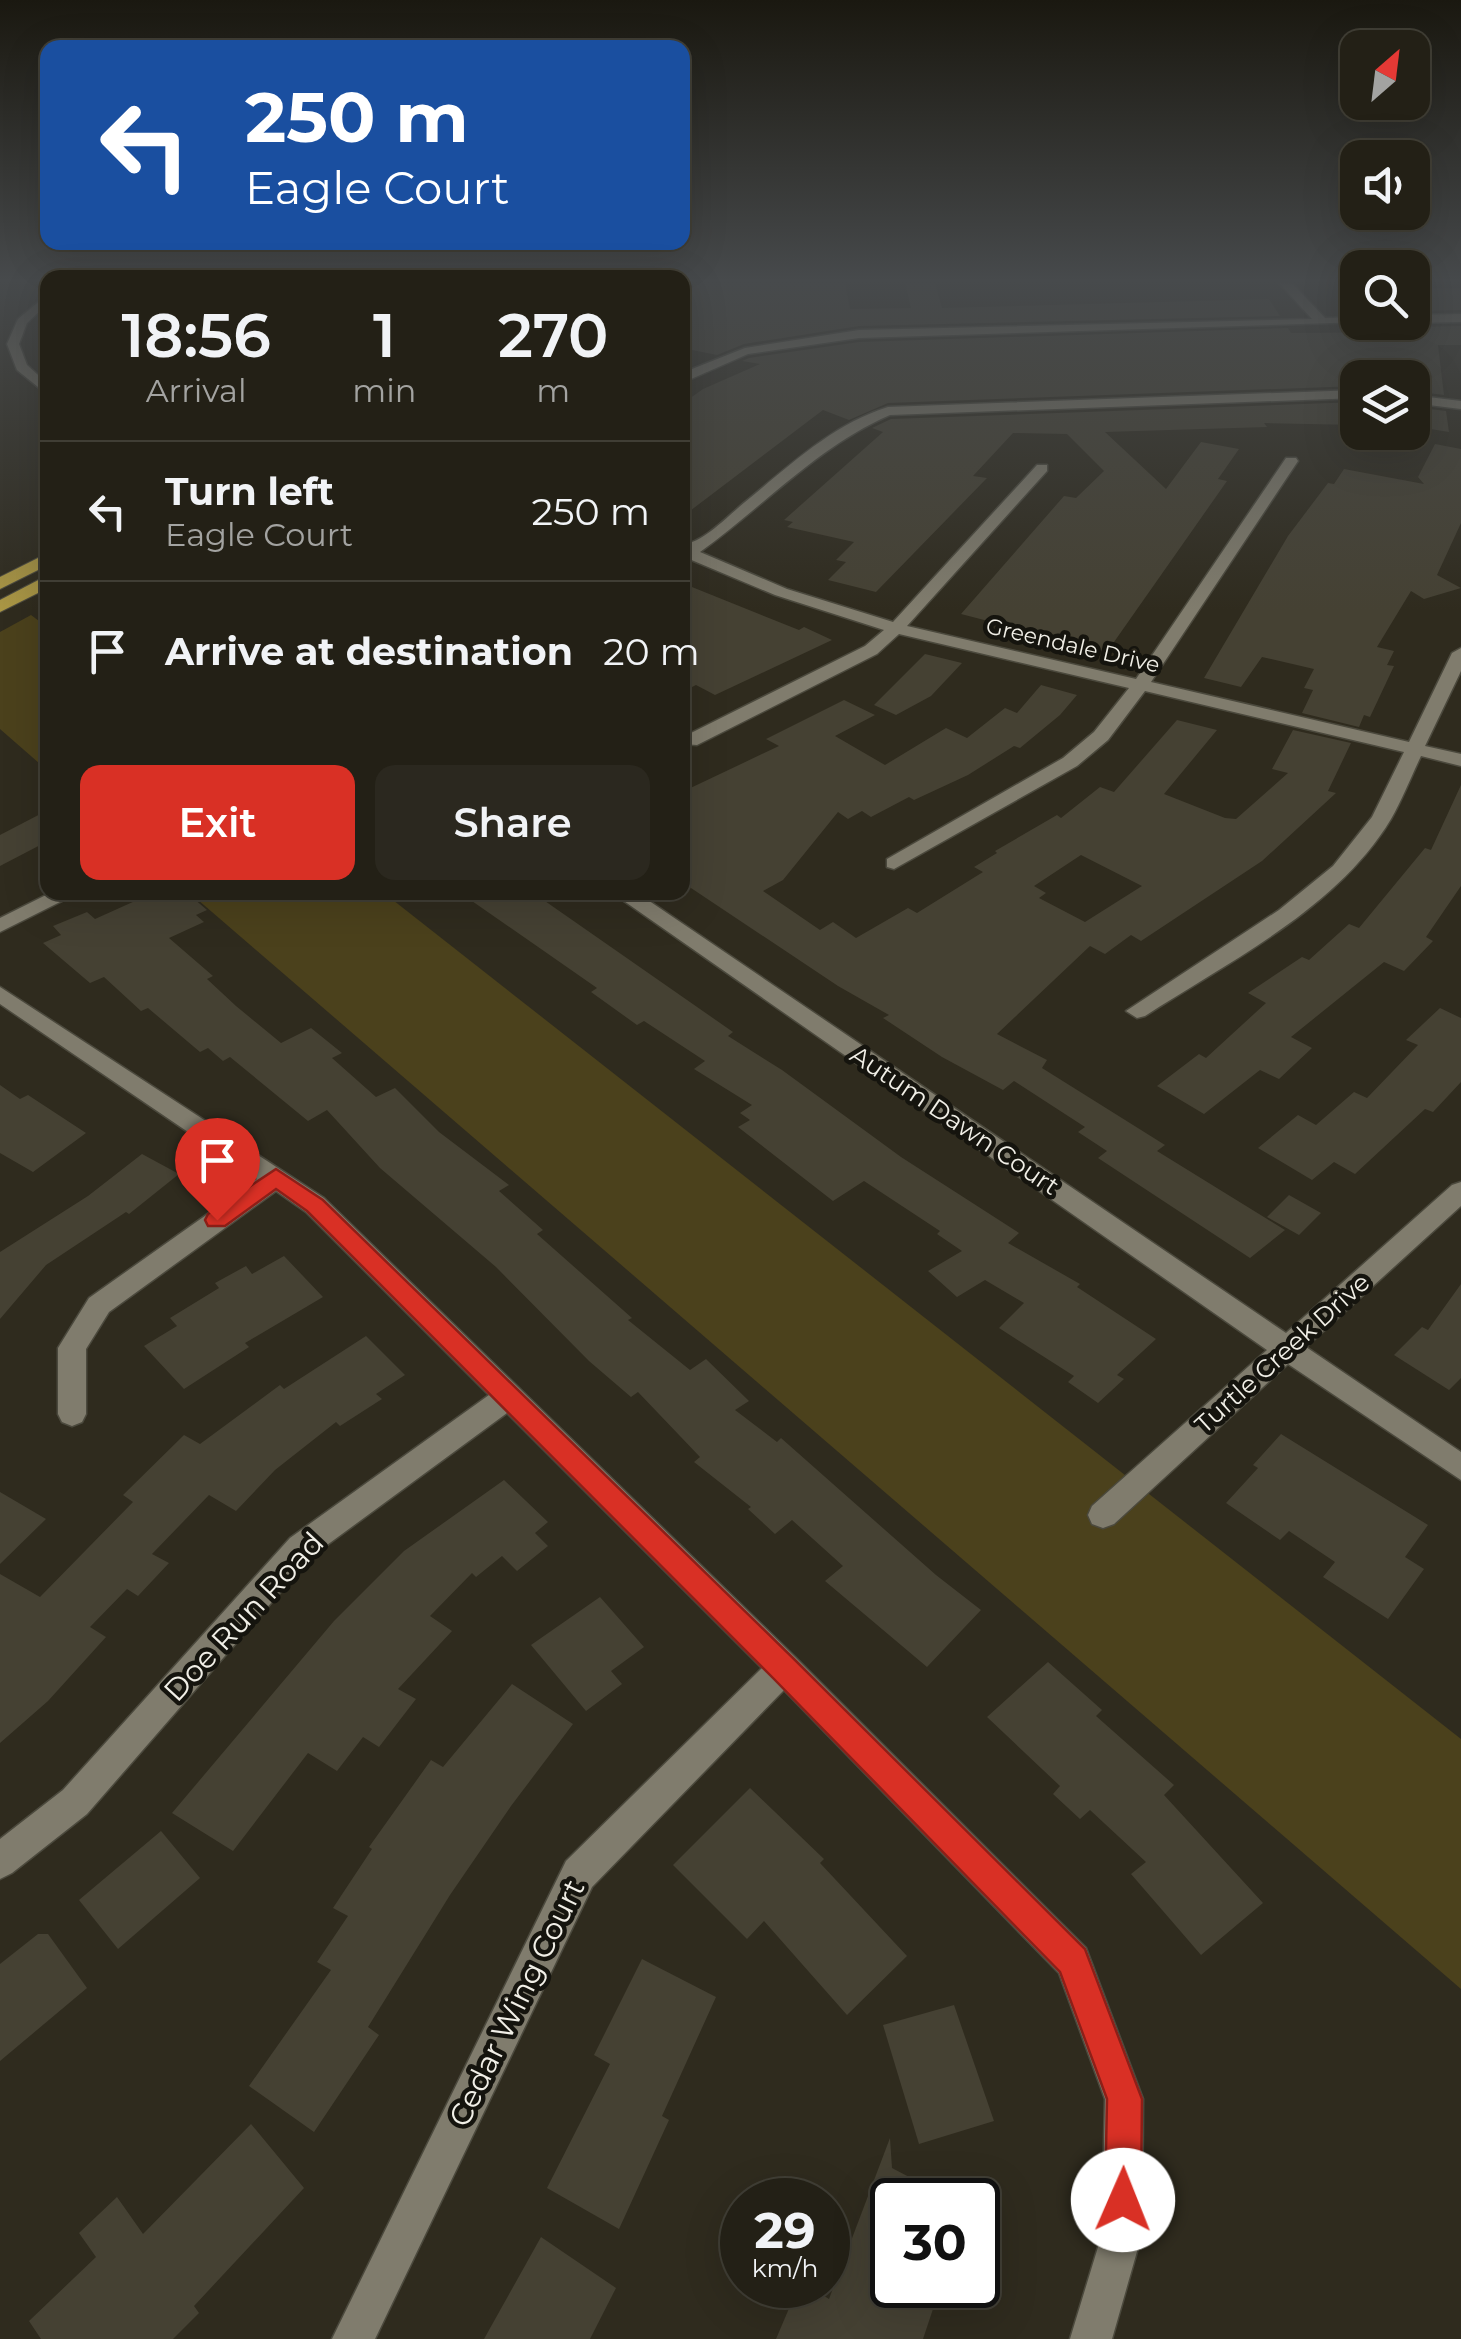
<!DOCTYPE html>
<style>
body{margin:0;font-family:Montserrat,sans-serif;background:#2b281f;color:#f1f3f6;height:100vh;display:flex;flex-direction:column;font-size:38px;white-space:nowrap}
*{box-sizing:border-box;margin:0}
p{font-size:32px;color:#a3a3a1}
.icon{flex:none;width:55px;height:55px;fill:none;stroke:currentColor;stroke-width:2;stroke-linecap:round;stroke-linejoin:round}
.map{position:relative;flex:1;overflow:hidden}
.sheet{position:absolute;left:40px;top:270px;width:650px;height:630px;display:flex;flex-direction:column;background:#232016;border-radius:20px;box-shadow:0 10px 40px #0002,0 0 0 2px #403e35}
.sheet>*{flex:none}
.hud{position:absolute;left:40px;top:40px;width:650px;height:210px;border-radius:20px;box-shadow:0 10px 40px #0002,0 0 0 2px #403e35;background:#1a4fa0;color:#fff;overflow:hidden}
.needle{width:65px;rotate:28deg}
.fabs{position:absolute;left:1340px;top:30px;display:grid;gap:20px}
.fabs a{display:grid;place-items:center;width:90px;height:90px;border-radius:20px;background:#232016;box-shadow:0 10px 40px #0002,0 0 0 2px #403e35;font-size:50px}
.speed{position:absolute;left:720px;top:2178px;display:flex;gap:20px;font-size:50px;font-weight:700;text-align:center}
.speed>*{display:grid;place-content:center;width:130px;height:130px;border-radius:50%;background:#232016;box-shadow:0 10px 40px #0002,0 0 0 2px #403e35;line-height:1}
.speed small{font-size:25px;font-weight:400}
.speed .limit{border:5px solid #111;border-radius:15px;background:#fff;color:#111}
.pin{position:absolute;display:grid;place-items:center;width:85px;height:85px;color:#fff;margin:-102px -42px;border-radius:50% 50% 50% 0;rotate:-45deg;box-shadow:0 0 10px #0007}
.pin .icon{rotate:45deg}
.me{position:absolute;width:110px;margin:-55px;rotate:1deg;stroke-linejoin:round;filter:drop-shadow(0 0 8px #0008)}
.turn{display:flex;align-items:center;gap:35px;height:210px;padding:0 40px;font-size:45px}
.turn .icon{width:130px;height:130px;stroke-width:2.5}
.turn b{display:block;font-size:70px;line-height:85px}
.eta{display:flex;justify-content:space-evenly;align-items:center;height:170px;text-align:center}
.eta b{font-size:60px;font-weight:600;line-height:70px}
.cta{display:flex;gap:20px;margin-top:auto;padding:20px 40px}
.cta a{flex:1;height:115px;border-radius:20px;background:#d93025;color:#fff;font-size:40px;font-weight:600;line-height:115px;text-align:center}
.cta a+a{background:#2b281f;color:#f1f3f6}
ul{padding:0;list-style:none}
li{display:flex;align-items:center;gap:30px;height:140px;padding:0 40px;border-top:2px solid #403e35}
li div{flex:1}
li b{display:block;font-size:38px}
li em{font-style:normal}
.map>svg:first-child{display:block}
.green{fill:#4b411c}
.building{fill:#454133;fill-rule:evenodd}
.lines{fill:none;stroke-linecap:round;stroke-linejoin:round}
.minor-casing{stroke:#4b493d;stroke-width:3}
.primary-casing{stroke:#4b493d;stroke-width:2}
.minor{fill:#807c6d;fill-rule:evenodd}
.primary{fill:#aa9644;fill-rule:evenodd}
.route{fill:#d93025;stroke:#8d1f18;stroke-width:2.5}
.labels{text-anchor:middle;stroke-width:9;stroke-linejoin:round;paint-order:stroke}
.far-street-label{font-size:22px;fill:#f1efe7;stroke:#15140e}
.street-label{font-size:25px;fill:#f1efe7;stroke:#15140e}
.near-street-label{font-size:30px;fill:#f1efe7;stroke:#15140e}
</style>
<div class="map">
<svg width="1461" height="2339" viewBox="0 0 1461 2339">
<rect width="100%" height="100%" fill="#2f2b1e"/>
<g class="green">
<polygon points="31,615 47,627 47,770 0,729 0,632"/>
<polygon points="190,893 384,893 1461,1739 1461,1989"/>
</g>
<g class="building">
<polygon points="696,283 845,283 850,309 911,308 905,283 935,283 942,308 1269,299 1280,316 859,326 744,344 717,355 682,348 682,292"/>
<polygon points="1412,288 1461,288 1461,310 1412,311"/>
<polygon points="1461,326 1461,345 1438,345 1444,395 1428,393 1432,385 1412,383 1412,378 1358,378 1358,386 888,403 849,420 823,410 682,517 682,404 703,389 760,364 742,361 749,358 859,342 1288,328 1291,333 1412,332 1412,327"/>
<polygon points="1358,402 1358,425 1264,423 1267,427 1105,432 1166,489 1201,442 1239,449 1218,479 1227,481 1107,652 961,614 1064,496 1076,498 1104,471 1067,434 1013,433 973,476 987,478 876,592 828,580 846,562 836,560 854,542 787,527 793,522 784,520 883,432 872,428 891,419"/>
<polygon points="1421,408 1446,411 1449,432 1412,426"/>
<polygon points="1435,444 1461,449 1461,523 1437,575 1461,588 1424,599 1411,591 1377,647 1394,651 1387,665 1394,666 1370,717 1364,715 1359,727 1302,713 1313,690 1304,688 1314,669 1262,657 1241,687 1204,678 1288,536 1328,483 1334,484 1344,469 1424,484 1418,477"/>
<polygon points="682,583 799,630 804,627 832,640 715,695 696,685 682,692"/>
<polygon points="925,654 962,663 931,696 896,715 874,705"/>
<path d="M1041 685 1077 695 1060 715 1020 748 1014 746 968 775 914 800 909 797 871 817 862 811 848 819 838 812 783 880 763 891 820 930 833 922 856 938 908 908 917 913 983 872 974 867 997 853 995 851 1057 815 1061 818 1100 787 1114 792 1177 720 1217 730 1164 794 1225 818 1236 819 1288 773 1272 769 1293 730 1351 743 1328 791 1336 793 1262 861 1141 941 1131 935 1105 954 1090 946 997 1034 1047 1060 1042 1068 1165 1145 1157 1151 1285 1230 1250 1258 1098 1158 1107 1151 1078 1132 1085 1127 1014 1081 1003 1090 942 1057 883 1018 889 1015 838 986 682 882V792L779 746 766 739 844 700 875 715 835 736 885 765 946 728 967 738 1005 708 1017 713ZM1081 855 1142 886 1085 922 1039 898 1046 893 1034 886Z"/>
<polygon points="1461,785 1461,886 1426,937 1433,941 1404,971 1384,962 1291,1037 1312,1048 1279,1079 1260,1070 1204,1114 1157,1086 1199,1054 1206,1058 1266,1003 1248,993 1302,957 1309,960 1349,924 1359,928 1425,848 1431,850"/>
<polygon points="48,810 48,841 0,866 0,835"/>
<polygon points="155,892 186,892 207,910 196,915 204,922 169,938 213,976 207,979 236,1006 281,1043 311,1028 342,1053 332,1058 376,1097 395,1088 439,1132 509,1185 499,1191 543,1230 537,1234 632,1318 628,1320 690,1370 706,1359 749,1401 735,1410 777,1442 781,1438 936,1575 981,1610 927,1667 825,1581 843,1566 792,1520 775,1534 748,1509 751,1507 694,1462 700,1457 638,1392 631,1397 589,1361 496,1267 380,1168 327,1110 308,1121 230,1057 223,1061 208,1048 200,1052 148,1008 141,1011 104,977 90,983 43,943 61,935 53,926 87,912 95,919"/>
<polygon points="459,892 532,892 733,1032 728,1036 782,1070 901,1157 1019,1233 1008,1243 1080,1284 1077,1287 1156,1339 1117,1375 1124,1379 1098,1403 1068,1382 1074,1376 999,1328 1024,1303 985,1280 957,1297 928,1271 962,1251 937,1234 940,1231 864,1181 833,1201 738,1127 750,1120 740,1113 752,1105 694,1069 705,1061 644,1021 637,1025 591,992 597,988"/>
<polygon points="1440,1008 1461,1018 1461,1082 1433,1112 1425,1109 1355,1174 1334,1162 1312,1180 1258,1148 1298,1115 1316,1125 1354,1092 1367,1098 1418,1045 1406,1040"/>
<polygon points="0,1085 20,1099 28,1095 86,1133 33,1172 0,1153"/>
<polygon points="142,1154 179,1174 129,1214 126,1212 46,1265 0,1319 0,1252 88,1196"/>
<polygon points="1289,1195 1321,1213 1299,1235 1267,1217"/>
<polygon points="284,1256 323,1297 245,1343 249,1347 184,1389 144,1346 177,1326 170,1318 219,1288 215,1283 246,1266 252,1274"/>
<polygon points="1461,1284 1461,1378 1449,1390 1394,1355 1422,1327 1428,1330"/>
<polygon points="366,1336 405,1375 376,1394 382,1399 340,1426 336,1422 275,1470 236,1511 209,1495 152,1554 169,1563 138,1596 127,1589 90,1627 106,1637 48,1701 0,1743 0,1574 40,1597 133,1502 123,1495 184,1435 200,1444 280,1385 284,1389"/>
<polygon points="1281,1434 1428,1525 1405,1557 1424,1569 1388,1619 1323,1577 1335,1562 1289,1531 1280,1540 1226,1503 1258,1468 1253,1465"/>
<polygon points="504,1480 548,1522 535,1533 548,1546 517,1571 502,1556 476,1577 472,1573 430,1616 452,1631 398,1689 416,1699 379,1747 363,1737 337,1771 308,1753 233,1851 172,1813 334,1621 404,1551"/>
<polygon points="0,1492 46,1519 0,1564"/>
<polygon points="600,1597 644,1647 611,1671 622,1684 586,1711 531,1645"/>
<polygon points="1048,1662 1102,1710 1096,1716 1174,1785 1164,1795 1263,1903 1201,1955 1131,1874 1146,1862 1090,1810 1080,1819 1053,1794 1060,1786 987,1717"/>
<polygon points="512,1684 573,1724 511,1806 450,1895 368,2027 379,2035 314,2132 249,2086 331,1970 317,1962 348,1916 333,1908 372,1849 369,1847 431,1760 443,1767"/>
<polygon points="750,1788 824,1859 820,1863 907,1956 847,2015 764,1921 747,1939 673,1865"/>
<polygon points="161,1831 200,1878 118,1949 79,1900"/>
<polygon points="38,1934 48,1934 87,1988 0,2061 0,1964"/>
<polygon points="642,1959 716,1997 662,2116 669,2120 619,2229 547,2188 610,2064 594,2055"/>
<polygon points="954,2005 994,2121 919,2144 883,2025"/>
<polygon points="251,2124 304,2188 194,2306 199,2313 173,2339 41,2339 29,2321 96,2257 79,2233 117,2197 143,2234"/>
<polygon points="890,2138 892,2168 953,2200 892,2200 892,2285 941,2285 923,2339 776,2339 799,2285 806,2285 829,2299"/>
<polygon points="541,2237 616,2288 590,2339 484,2339"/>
</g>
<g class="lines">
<defs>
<g id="minor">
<polygon points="1279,283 1292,283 1325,318 1358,317 1358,322 1363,322 859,338 748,354 682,383 682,373 745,348 859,330 1312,319"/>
<polygon points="48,294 48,303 27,323 19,344 27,365 48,384 48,395 17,370 7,344 18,319"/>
<polygon points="1461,314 1461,322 1412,323 1411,322 1412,315"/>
<path d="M1358 390V398L890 415C817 447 764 506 700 552L787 589 893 622 1037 465H1047V471L907 626 1136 679 1286 458H1296L1298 461 1151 682 1409 742 1452 653 1461 648V671L1425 746 1461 754V766L1421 756C1411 777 1402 800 1391 819 1337 909 1229 961 1145 1016L1137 1018 1126 1011 1279 910 1333 866 1372 817 1404 752 1145 691 1108 740 1077 766 894 869 887 867V859L1063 758 1094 732 1129 688 899 634 877 654 697 745 682 744 683 737 865 646 884 630 775 595 682 556V545C704 542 728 516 745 502 789 466 833 424 888 407Z"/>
<polygon points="1412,395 1461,401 1461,409 1412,403"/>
<polygon points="52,892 80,892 0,932 0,918"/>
<polygon points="611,892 636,892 1286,1333 1452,1185 1461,1182 1461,1206 1306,1347 1461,1452 1461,1480 1288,1364 1114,1524 1103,1528 1092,1524 1088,1515 1092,1506 1267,1350"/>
<polygon points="0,987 324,1198 795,1657 1086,1948 1143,2099 1142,2234 1112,2339 1070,2339 1102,2234 1105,2099 1059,1973 784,1690 592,1887 375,2339 332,2339 566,1861 762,1668 507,1413 312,1556 87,1814 12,1873 0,1879 0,1839 63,1790 290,1538 489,1395 306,1212 276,1191 109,1312 86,1349 86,1414 82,1422 72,1426 62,1422 58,1414 58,1348 89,1298 257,1179 0,1004"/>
</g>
<g id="primary">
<polygon points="48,553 48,565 0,589 0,577"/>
<polygon points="48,575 48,588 0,612 0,600"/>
</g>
</defs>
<use href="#minor" class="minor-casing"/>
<use href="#primary" class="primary-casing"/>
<use href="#minor" class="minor"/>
<use href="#primary" class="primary"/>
</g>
<linearGradient id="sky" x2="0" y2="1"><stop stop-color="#1a1810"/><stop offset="0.46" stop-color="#474a4c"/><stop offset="1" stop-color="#474a4c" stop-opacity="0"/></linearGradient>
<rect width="1461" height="610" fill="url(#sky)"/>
<polygon class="route" points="276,1169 323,1200 794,1659 1085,1949 1142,2099 1141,2200 1136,2214 1123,2219 1110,2214 1105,2200 1107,2099 1060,1972 773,1678 307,1211 276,1189 225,1226 208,1226 205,1220 208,1214"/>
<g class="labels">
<g class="far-street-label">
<text transform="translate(1073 645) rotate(13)" y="8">Greendale Drive</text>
</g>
<g class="street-label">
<text transform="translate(955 1120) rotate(34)" y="9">Autum Dawn Court</text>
<text transform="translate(1282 1353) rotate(-42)" y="9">Turtle Creek Drive</text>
</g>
<g class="near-street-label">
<text transform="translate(244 1617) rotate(-47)" y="10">Doe Run Road</text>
<text transform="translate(517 2003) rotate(-64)" y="10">Cedar Wing Court</text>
</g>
</g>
</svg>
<div class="fabs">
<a><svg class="needle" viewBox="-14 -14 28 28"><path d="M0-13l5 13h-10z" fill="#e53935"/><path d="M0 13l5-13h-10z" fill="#a3a3a1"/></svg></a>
<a><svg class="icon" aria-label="sound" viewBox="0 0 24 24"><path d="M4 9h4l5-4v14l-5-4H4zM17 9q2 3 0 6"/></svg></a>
<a><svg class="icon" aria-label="search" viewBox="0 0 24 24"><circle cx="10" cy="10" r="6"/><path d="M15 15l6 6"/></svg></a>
<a><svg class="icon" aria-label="layers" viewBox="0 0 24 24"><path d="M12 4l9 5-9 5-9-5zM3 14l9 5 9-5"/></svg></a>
</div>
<div class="speed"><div>29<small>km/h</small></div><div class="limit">30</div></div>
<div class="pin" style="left:217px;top:1220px;background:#d93025"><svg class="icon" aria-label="arrive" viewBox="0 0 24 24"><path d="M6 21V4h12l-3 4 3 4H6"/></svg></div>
<svg class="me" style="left:1123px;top:2200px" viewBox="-20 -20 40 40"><circle r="19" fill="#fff"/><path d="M0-13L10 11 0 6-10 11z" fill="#d93025"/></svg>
<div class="hud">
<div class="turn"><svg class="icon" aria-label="left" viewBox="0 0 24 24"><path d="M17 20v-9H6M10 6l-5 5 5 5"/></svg><div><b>250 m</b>Eagle Court</div></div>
</div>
<section class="sheet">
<div class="eta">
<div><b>18:56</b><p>Arrival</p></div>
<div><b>1</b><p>min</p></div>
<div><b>270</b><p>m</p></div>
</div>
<ul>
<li><svg class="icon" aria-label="left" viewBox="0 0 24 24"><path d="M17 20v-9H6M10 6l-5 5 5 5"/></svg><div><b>Turn left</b><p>Eagle Court</p></div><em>250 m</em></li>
<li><svg class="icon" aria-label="arrive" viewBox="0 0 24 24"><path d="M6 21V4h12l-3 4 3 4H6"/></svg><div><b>Arrive at destination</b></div><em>20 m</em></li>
</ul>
<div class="cta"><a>Exit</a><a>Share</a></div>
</section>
</div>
